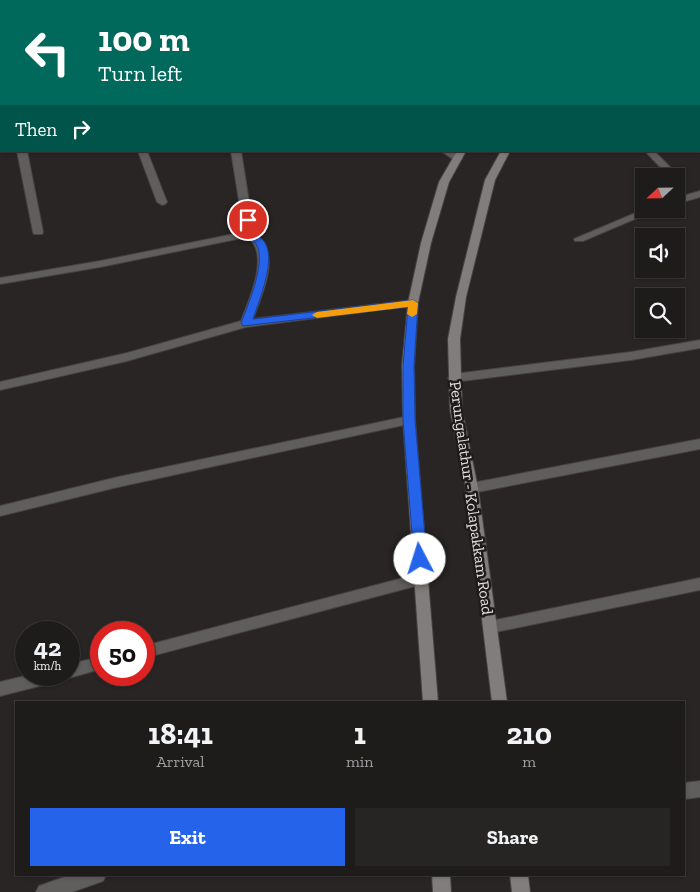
<!DOCTYPE html>
<style>
body{margin:0;font-family:"Zilla Slab",serif;background:#262524;color:#f1f3f6;height:100vh;display:flex;flex-direction:column;font-size:19px;white-space:nowrap}
*{box-sizing:border-box;margin:0}
p{font-size:16px;color:#a1a1a3}
.icon{flex:none;width:28px;height:28px;fill:none;stroke:currentColor;stroke-width:2;stroke-linecap:round;stroke-linejoin:round}
.map{position:relative;flex:1;overflow:hidden}
.side{position:absolute;left:15px;top:701px;width:670px;height:175px;display:flex;flex-direction:column;background:#1e1c1b;border-radius:0px;box-shadow:0 1px 4px #0004,0 0 0 1px #3c3a3a}
.side>*{flex:none}
.banner{position:absolute;left:0px;top:0px;width:700px;height:152px;box-shadow:0 1px 4px #0004,0 0 0 1px #3c3a3a;background:#00695c;color:#fff;overflow:hidden}
.needle{width:32px;rotate:248deg}
.controls{position:absolute;left:635px;top:168px;display:grid;gap:10px}
.controls a{display:grid;place-items:center;width:50px;height:50px;border-radius:0px;background:#1e1c1b;box-shadow:0 1px 4px #0004,0 0 0 1px #3c3a3a;font-size:25px}
.speed{position:absolute;left:15px;top:621px;display:flex;gap:10px;font-size:25px;font-weight:700;text-align:center}
.speed>*{display:grid;place-content:center;width:65px;height:65px;border-radius:50%;background:#1e1c1b;box-shadow:0 1px 4px #0004,0 0 0 1px #3c3a3a;line-height:1}
.speed small{font-size:12px;font-weight:400}
.speed .limit{border:8px solid #d22;background:#fff;color:#111}
.pin{position:absolute;display:grid;place-items:center;width:42px;height:42px;color:#fff;margin:-21px;border:2px solid #fff;border-radius:50%;box-shadow:0 1px 5px #0007}
.me{position:absolute;width:55px;margin:-28px;rotate:355deg;stroke-linejoin:round;filter:drop-shadow(0 0 4px #0008)}
.turn{display:flex;align-items:center;gap:18px;height:105px;padding:0 15px;font-size:22px}
.turn .icon{width:65px;height:65px;stroke-width:2.5}
.turn b{display:block;font-size:35px;line-height:42px}
.then{display:flex;align-items:center;height:48px;padding:0 15px;background:#0003;gap:10px;font-size:19px}
.eta{display:flex;justify-content:space-evenly;align-items:center;height:85px;text-align:center}
.eta b{font-size:30px;font-weight:700;line-height:35px}
.action{display:flex;gap:10px;margin-top:auto;padding:10px 15px}
.action a{flex:1;height:58px;border-radius:0px;background:#2563eb;color:#fff;font-size:20px;font-weight:700;line-height:58px;text-align:center}
.action a+a{background:#262524;color:#f1f3f6}
.map>svg:first-child{display:block}
.lines{fill:none;stroke-linecap:round;stroke-linejoin:round}
.service-casing{stroke:#464342;stroke-width:2}
.minor-casing{stroke:#464342;stroke-width:2}
.secondary-casing{stroke:#464342;stroke-width:2}
.service{fill:#5f5e5d;fill-rule:evenodd}
.minor{fill:#5f5e5d;fill-rule:evenodd}
.secondary{fill:#807d7c;fill-rule:evenodd}
.route{fill:#2563eb;stroke:#184099}
.slow{fill:#f59e0b}
.labels{text-anchor:middle;stroke-width:5;stroke-linejoin:round;paint-order:stroke}
.street-label{font-size:16px;fill:#e1dfdf;stroke:#1f1b1b}
</style>
<div class="map">
<svg width="700" height="892" viewBox="0 0 700 892">
<rect width="100%" height="100%" fill="#282524"/>
<g class="lines">
<defs>
<g id="service">
<polygon points="39,0 45,0 46,1 40,1"/>
<rect x="0" y="61" width="1" height="4"/>
</g>
<g id="minor">
<rect x="60" y="0" width="8" height="1"/>
<rect x="262" y="0" width="8" height="1"/>
<rect x="381" y="0" width="8" height="1"/>
<polygon points="594,0 603,0 604,1 595,1"/>
<polygon points="699,123 700,124 700,130 699,129"/>
<rect x="0" y="143" width="1" height="6"/>
<polygon points="17,151 27,151 43,232 42,234 34,234 33,232"/>
<polygon points="138,151 147,151 167,202 165,204 162,205 157,202"/>
<path d="M231 151H241L254 233C283 252 262 294 253 319L413 300 418 303 417 305 246 327 127 361 0 390V382L127 353 241 321C249 300 271 253 247 237L100 267 0 284V278L100 261 244 232Z"/>
<polygon points="441,151 452,151 462,159 457,162"/>
<polygon points="645,151 654,151 670,167 665,170 662,169"/>
<polygon points="700,191 700,197 676,204 676,198"/>
<polygon points="645,209 658,209 583,241 575,241 574,239"/>
<polygon points="700,340 700,348 631,360 454,382 448,378 454,374 631,352"/>
<polygon points="409,416 413,417 415,420 413,423 118,487 0,516 0,506 118,477"/>
<polygon points="700,439 700,449 472,493 467,491 466,488 467,485 472,483"/>
<polygon points="422,573 427,575 429,579 427,583 144,658 144,646"/>
<polygon points="700,578 700,590 491,633 486,631 484,627 486,623 491,621"/>
<polygon points="101,657 101,669 69,678 64,676 69,675 69,664"/>
<polygon points="29,675 63,675 60,680 55,682 0,696 0,682"/>
<polygon points="700,781 700,797 684,799 684,783"/>
<polygon points="70,875 106,875 103,881 72,892 36,892 39,886"/>
</g>
<g id="secondary">
<rect x="466" y="0" width="8" height="1"/>
<polygon points="503,0 511,0 512,1 504,1"/>
<polygon points="457,151 466,151 449,182 431,243 418,303 414,366 415,420 438,702 423,702 403,420 402,366 408,303 421,243 439,182"/>
<polygon points="501,151 510,151 495,180 466,297 460,339 462,410 478,488 507,702 492,702 466,488 450,410 448,339 456,297 485,180"/>
<polygon points="432,875 450,875 451,892 433,892"/>
<polygon points="510,875 528,875 530,892 512,892"/>
</g>
</defs>
<use href="#service" class="service-casing"/>
<use href="#minor" class="minor-casing"/>
<use href="#secondary" class="secondary-casing"/>
<use href="#service" class="service"/>
<use href="#minor" class="minor"/>
<use href="#secondary" class="secondary"/>
</g>
<path class="route" d="M248 217 253 220V233C256 235 260 237 263 240 278 257 259 300 253 319L413 300 418 303 414 366 415 420 427 559 425 563H416L414 559 403 420V366L408 307 243 326 241 323C248 305 267 261 256 244 253 240 248 237 244 234V220Z"/>
<polygon class="slow" points="413,300 418,303 417,314 412,317 407,314 408,307 317,318 312,315 317,312"/>
<g class="labels">
<g class="street-label">
<text transform="translate(472 498) rotate(82)" y="6">Perungalathur - Kolapakkam Road</text>
</g>
</g>
</svg>
<div class="controls">
<a><svg class="needle" viewBox="-14 -14 28 28"><path d="M0-13l5 13h-10z" fill="#e53935"/><path d="M0 13l5-13h-10z" fill="#a1a1a3"/></svg></a>
<a><svg class="icon" aria-label="sound" viewBox="0 0 24 24"><path d="M4 9h4l5-4v14l-5-4H4zM17 9q2 3 0 6"/></svg></a>
<a><svg class="icon" aria-label="search" viewBox="0 0 24 24"><circle cx="10" cy="10" r="6"/><path d="M15 15l6 6"/></svg></a>
</div>
<div class="speed"><div>42<small>km/h</small></div><div class="limit">50</div></div>
<div class="pin" style="left:248px;top:220px;background:#d93025"><svg class="icon" aria-label="arrive" viewBox="0 0 24 24"><path d="M6 21V4h12l-3 4 3 4H6"/></svg></div>
<svg class="me" style="left:420px;top:559px" viewBox="-20 -20 40 40"><circle r="19" fill="#fff"/><path d="M0-13L10 11 0 6-10 11z" fill="#2563eb"/></svg>
<div class="banner">
<div class="turn"><svg class="icon" aria-label="left" viewBox="0 0 24 24"><path d="M17 20v-9H6M10 6l-5 5 5 5"/></svg><div><b>100 m</b>Turn left</div></div>
<div class="then">Then<svg class="icon" aria-label="right" viewBox="0 0 24 24"><path d="M7 20v-9h11M14 6l5 5-5 5"/></svg></div>
</div>
<section class="side">
<div class="eta">
<div><b>18:41</b><p>Arrival</p></div>
<div><b>1</b><p>min</p></div>
<div><b>210</b><p>m</p></div>
</div>
<div class="action"><a>Exit</a><a>Share</a></div>
</section>
</div>
